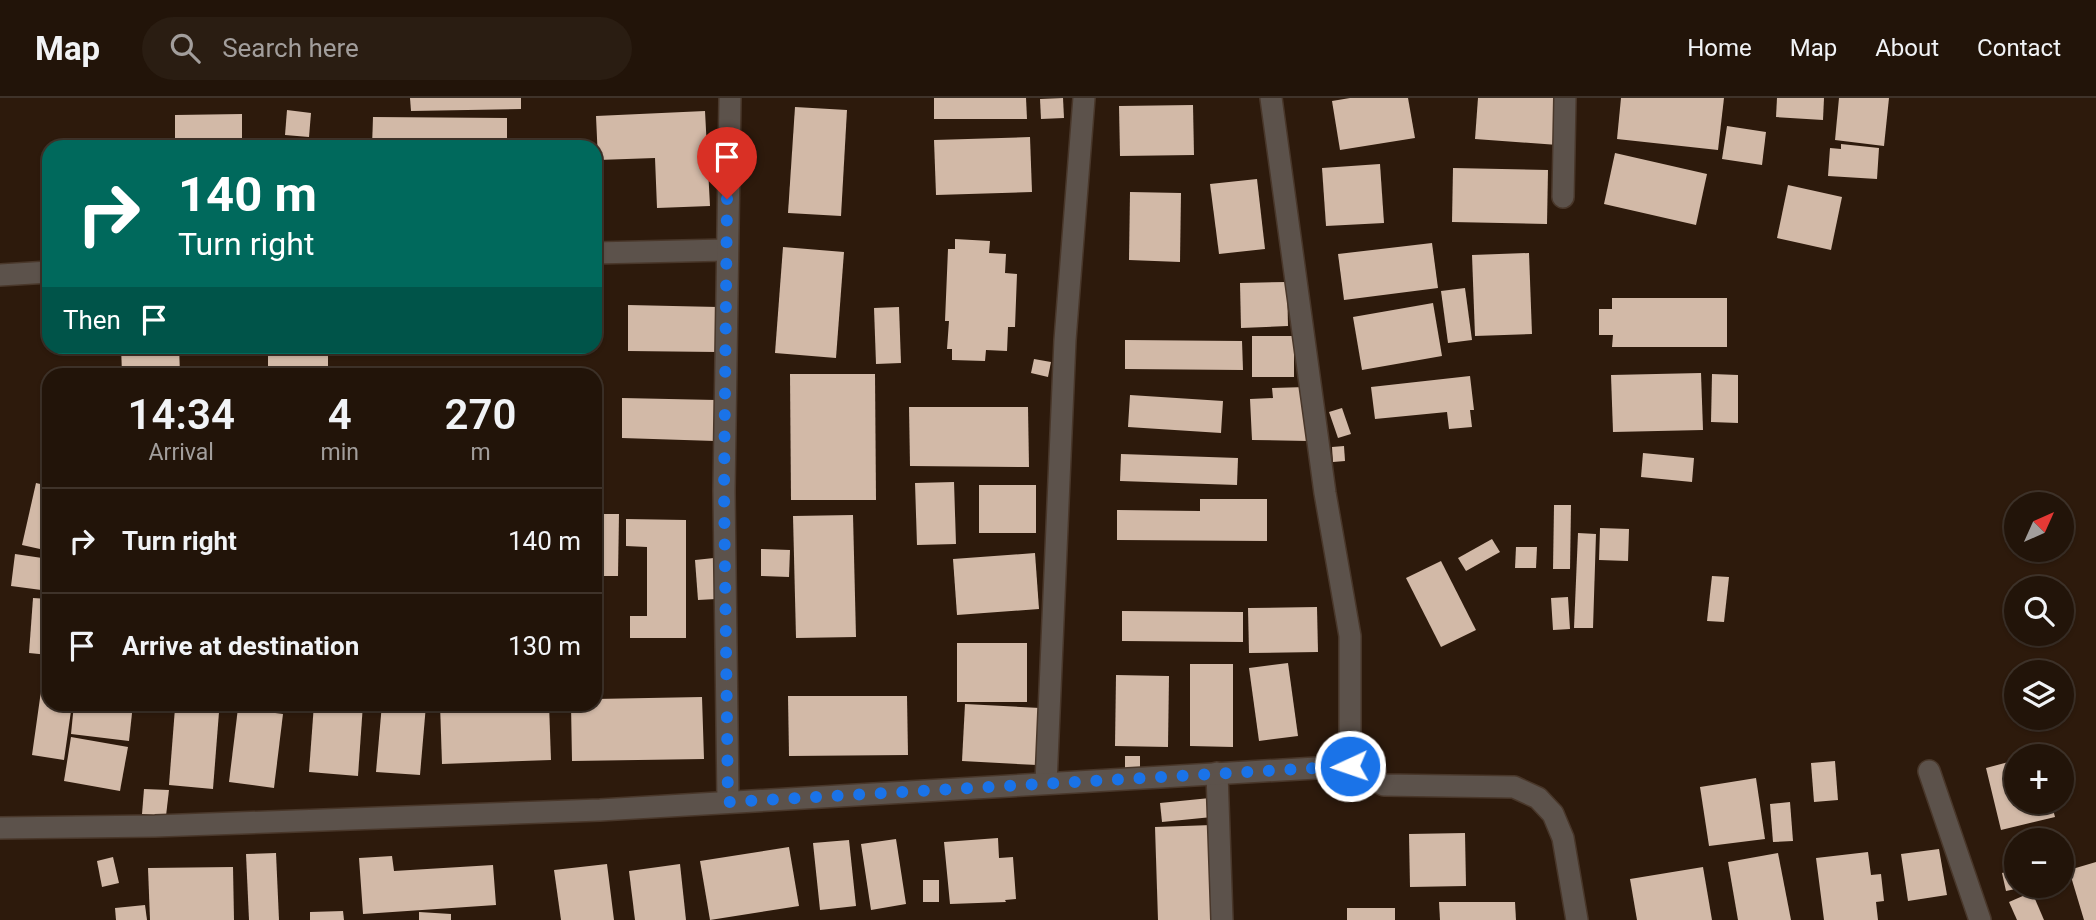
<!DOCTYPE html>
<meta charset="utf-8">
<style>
body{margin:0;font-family:Roboto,sans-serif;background:#2a1d12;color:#f1f3f6;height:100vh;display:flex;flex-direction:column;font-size:26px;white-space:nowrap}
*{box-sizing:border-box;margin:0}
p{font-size:23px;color:#a29e9c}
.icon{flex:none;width:38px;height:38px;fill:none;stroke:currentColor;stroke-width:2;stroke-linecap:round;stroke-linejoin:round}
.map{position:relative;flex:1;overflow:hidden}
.drawer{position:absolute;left:42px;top:270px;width:560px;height:343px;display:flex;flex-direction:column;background:#221409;border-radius:21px;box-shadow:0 2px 5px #0004,0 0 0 2px #3f332a}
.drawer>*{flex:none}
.top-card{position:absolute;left:42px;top:42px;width:560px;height:214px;border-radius:21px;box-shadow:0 2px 5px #0004,0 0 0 2px #3f332a;background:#00695c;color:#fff;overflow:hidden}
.needle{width:46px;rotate:45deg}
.tools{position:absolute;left:2004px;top:394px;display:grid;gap:14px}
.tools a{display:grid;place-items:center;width:70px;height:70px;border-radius:50%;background:#221409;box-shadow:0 2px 5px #0004,0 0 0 2px #3f332a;font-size:35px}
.pin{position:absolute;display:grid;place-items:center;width:60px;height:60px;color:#fff;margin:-72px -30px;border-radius:50% 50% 50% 0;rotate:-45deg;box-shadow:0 0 7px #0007}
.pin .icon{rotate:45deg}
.me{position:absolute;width:77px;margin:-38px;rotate:267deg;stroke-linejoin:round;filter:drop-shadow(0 0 5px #0008)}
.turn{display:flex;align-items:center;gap:24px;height:147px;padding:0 21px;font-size:32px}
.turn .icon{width:91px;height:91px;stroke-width:2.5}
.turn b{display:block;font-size:49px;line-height:60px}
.then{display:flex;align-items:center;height:66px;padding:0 21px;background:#0003;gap:14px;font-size:26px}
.eta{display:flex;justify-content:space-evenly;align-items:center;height:119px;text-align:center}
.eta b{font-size:42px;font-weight:600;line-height:49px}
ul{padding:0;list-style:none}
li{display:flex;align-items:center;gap:21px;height:105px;padding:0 21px;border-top:2px solid #3f332a}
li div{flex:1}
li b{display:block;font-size:26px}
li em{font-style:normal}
header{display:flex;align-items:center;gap:42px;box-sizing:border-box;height:98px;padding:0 35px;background:#221409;border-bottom:2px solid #3f332a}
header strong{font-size:33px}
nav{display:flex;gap:38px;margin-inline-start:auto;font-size:24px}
.search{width:490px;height:63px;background:#2a1d12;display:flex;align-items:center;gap:18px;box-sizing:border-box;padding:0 24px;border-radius:38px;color:#a29e9c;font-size:26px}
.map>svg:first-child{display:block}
.building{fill:#d2b9a7}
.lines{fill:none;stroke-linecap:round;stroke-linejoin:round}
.minor-casing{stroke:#49372a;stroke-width:24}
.minor{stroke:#5c524b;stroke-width:21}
.route{stroke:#1a73e8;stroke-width:12;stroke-dasharray:0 21.6}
</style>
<header>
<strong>Map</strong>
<div class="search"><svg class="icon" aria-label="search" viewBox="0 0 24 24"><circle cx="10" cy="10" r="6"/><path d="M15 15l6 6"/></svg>Search here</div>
<nav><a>Home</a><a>Map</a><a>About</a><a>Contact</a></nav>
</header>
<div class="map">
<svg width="2096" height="822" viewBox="0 0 2096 822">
<rect width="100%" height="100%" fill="#2d1a0c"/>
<g class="building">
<polygon points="410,0 521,0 521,11 411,13"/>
<polygon points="934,0 1026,0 1027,21 934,21"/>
<polygon points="1063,0 1064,20 1041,21 1040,1"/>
<polygon points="1350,0 1408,0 1415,40 1340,52 1332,3"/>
<polygon points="1478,0 1561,0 1558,47 1475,41"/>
<polygon points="1621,0 1724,0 1718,52 1617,41"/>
<polygon points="1777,0 1824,0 1823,22 1776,19"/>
<polygon points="1839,0 1889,0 1884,48 1835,42"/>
<polygon points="1193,7 1194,57 1120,58 1119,8"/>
<polygon points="795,9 847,12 841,118 788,115"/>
<polygon points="287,12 311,15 309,39 285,37"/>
<polygon points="705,13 710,108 657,110 655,60 598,62 596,18"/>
<polygon points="242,16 242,49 175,49 175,17"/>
<polygon points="373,19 507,20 507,49 372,49"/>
<polygon points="1727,28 1766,34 1762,67 1722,61"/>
<polygon points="1030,39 1032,94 936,97 934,42"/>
<polygon points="115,43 157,43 158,49 115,49"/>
<polygon points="1841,46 1879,50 1877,81 1828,78 1830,50 1841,51"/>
<polygon points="1615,55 1707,76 1696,127 1604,106"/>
<polygon points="1380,66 1384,125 1326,128 1322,70"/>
<polygon points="1453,70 1548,72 1547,126 1452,124"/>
<polygon points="1257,81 1265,151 1219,156 1210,86"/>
<polygon points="1788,87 1842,99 1831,152 1777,140"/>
<polygon points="1130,94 1181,95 1180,164 1129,162"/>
<polygon points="955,141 990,143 989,155 1006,156 1005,175 1017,176 1015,229 1008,229 1007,253 986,252 985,263 952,262 952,251 947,251 949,223 945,223 948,151 955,151"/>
<polygon points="1432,145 1438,190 1344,202 1338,156"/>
<polygon points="783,149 844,154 836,260 775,255"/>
<polygon points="1529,155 1532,236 1475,238 1472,157"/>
<polygon points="1287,184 1288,228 1241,230 1240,185"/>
<polygon points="1465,190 1472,242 1448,245 1441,193"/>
<polygon points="1612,200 1727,200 1727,249 1612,249 1613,237 1599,237 1599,211 1612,211"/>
<polygon points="1433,205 1442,258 1362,272 1353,219"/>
<polygon points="628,207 718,209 717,254 628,253"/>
<polygon points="899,209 901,265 876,266 874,210"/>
<rect x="1252" y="238" width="42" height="41"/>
<polygon points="1125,242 1242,243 1243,272 1125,271"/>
<polygon points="121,248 179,248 180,276 122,276"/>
<rect x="268" y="248" width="60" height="28"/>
<polygon points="1034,261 1051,264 1048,279 1031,275"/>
<polygon points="491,272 491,276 466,276 466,273"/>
<polygon points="1701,275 1703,332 1613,334 1611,277"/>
<polygon points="790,276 875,276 876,402 791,402"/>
<polygon points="1712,276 1738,277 1738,325 1711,324"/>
<polygon points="1470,278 1474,312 1470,312 1472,329 1449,331 1447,314 1375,321 1371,289"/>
<polygon points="1306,289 1308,343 1252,342 1250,301 1273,300 1272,290"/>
<polygon points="1130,297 1223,303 1221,335 1128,329"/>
<polygon points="622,300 716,302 715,343 622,340"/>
<polygon points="909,309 1028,309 1029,369 910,368"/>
<polygon points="1342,310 1351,336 1338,340 1329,314"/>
<polygon points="1344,348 1345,363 1333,364 1332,349"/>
<polygon points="1643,355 1694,360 1692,384 1641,379"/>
<polygon points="1121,356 1238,360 1237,387 1120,383"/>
<polygon points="954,384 956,446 917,447 915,385"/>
<polygon points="36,385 49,388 49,453 22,447"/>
<rect x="979" y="387" width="57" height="48"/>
<polygon points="1200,401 1267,401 1267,443 1117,442 1117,412 1200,413"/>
<polygon points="1554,407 1571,407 1570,471 1553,471"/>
<polygon points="595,416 619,416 618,478 595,478"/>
<polygon points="853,417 856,539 796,540 793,418"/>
<polygon points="626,421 686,422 686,540 630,540 630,518 647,518 647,449 626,448"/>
<polygon points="1600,430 1629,431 1628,463 1599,462"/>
<polygon points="1578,435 1596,436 1593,530 1574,530"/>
<polygon points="1492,441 1500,454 1466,473 1458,460"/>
<polygon points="1516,449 1537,449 1536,470 1515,470"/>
<polygon points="761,451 790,452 789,479 761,478"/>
<polygon points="1035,455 1039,511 957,517 953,461"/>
<polygon points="15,456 49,461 49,493 11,488"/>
<polygon points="714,460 716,501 698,502 695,462"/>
<polygon points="1441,463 1476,532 1441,549 1406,480"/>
<polygon points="1712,478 1729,479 1724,524 1707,523"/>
<polygon points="1568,499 1570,531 1553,532 1551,500"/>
<polygon points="33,500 49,501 49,557 29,555"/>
<polygon points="1317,509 1318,554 1249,555 1248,510"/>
<polygon points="1122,513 1243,514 1243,544 1122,543"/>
<rect x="957" y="545" width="70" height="59"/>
<polygon points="1288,565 1298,638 1259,643 1249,570"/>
<polygon points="1190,566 1233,566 1233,649 1190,648"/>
<polygon points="1116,577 1169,578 1168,649 1115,648"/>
<polygon points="41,593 49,594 49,606 72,606 64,662 32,657"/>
<polygon points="788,598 907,598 908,657 789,658"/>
<polygon points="702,599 704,661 572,663 571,606 595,606 595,601"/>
<polygon points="74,606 133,606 129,643 71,636"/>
<polygon points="314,606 363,606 358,678 309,674"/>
<polygon points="382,606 426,607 420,677 376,674"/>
<polygon points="440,606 549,606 551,662 442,666"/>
<polygon points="965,606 1040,610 1037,667 962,663"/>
<polygon points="175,610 219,614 213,691 169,687"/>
<polygon points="238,610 283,616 274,690 229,684"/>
<polygon points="71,639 128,649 120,693 64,683"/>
<rect x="1125" y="658" width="15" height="14"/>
<polygon points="2016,662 2016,704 2051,704 2055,719 2001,732 1986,670"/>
<polygon points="1835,663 1838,702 1814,704 1811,665"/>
<polygon points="1756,680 1765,741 1709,748 1700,689"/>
<polygon points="144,691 169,692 166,718 142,716"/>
<polygon points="1210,700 1212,719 1162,724 1160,705"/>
<polygon points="1790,704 1793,743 1773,744 1770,706"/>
<polygon points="1212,727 1216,822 1158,822 1155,729"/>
<polygon points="1465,735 1466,788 1410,789 1409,736"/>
<polygon points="998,740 999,760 1013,759 1016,801 1005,802 1006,804 950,806 944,744"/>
<polygon points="896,741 906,806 871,812 861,746"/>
<polygon points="849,742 856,808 820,812 813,745"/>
<polygon points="789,749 799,808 710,822 700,763"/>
<polygon points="1939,751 1947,797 1908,803 1901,756"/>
<polygon points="1868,754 1871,777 1881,776 1884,803 1876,804 1878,822 1824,822 1816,760"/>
<polygon points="276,755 279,822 249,822 246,756"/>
<polygon points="1778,755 1791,822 1738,822 1728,764"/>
<polygon points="392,758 394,773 493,767 496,807 363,816 359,760"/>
<polygon points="113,759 119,785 102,789 97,763"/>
<polygon points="2096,764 2096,822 2084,822 2069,772"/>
<polygon points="607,766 614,822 561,822 554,772"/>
<polygon points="680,766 686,822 635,822 629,773"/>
<polygon points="233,769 234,822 150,822 148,770"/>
<polygon points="1703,769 1712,822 1637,822 1630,781"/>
<polygon points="2016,771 2016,788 2025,789 2006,793 2002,775"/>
<rect x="923" y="782" width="16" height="22"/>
<polygon points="2032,794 2044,822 2017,822 2009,804"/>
<polygon points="1439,804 1515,804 1516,822 1440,822"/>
<polygon points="145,807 147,822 116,822 115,810"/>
<rect x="1347" y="810" width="48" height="12"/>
<polygon points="343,813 344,822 310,822 310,814"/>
<polygon points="419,814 451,816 451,822 419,822"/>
</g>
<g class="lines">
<defs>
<g id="minor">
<polyline points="1271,0 1325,395 1350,538 1350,668 1384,687 1514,689 1538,700 1553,716 1563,740 1577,822"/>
<polyline points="1563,99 1565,0"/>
<polyline points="595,155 726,152"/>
<polyline points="0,177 49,174"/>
<polyline points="1929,673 1980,822"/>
<polyline points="1217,675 1222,822"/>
<polyline points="1046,685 1065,242 1084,0"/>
<polyline points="728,704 724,393 730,0"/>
<polyline points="0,730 155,728 600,712 1350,668"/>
</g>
</defs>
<use href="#minor" class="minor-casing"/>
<use href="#minor" class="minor"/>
</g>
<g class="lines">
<polyline class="route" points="727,101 724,393 728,704 1350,668"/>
</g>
</svg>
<div class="tools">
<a><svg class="needle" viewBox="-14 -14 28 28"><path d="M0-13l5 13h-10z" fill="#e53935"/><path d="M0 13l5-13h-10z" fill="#a29e9c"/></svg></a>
<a><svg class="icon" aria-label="search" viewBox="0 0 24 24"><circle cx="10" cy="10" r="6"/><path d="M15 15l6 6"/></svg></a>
<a><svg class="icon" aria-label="layers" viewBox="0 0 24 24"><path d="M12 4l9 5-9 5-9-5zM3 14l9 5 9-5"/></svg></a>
<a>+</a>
<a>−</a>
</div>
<div class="pin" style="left:727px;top:101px;background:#d93025"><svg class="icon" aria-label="arrive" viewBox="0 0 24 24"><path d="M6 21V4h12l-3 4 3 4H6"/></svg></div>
<svg class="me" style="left:1350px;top:668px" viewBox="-20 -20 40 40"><circle r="17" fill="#1a73e8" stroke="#fff" stroke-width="3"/><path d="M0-11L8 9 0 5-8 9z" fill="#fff"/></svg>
<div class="top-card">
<div class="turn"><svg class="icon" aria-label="right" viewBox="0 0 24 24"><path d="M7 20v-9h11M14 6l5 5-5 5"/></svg><div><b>140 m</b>Turn right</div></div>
<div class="then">Then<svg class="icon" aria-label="arrive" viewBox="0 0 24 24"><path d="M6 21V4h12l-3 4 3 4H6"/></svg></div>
</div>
<section class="drawer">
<div class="eta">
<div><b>14:34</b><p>Arrival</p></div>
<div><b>4</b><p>min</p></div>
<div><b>270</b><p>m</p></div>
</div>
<ul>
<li><svg class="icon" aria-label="right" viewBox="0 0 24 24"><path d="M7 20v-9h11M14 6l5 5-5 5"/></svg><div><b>Turn right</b></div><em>140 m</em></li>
<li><svg class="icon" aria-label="arrive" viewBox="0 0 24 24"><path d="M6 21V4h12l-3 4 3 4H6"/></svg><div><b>Arrive at destination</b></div><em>130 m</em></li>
</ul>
</section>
</div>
